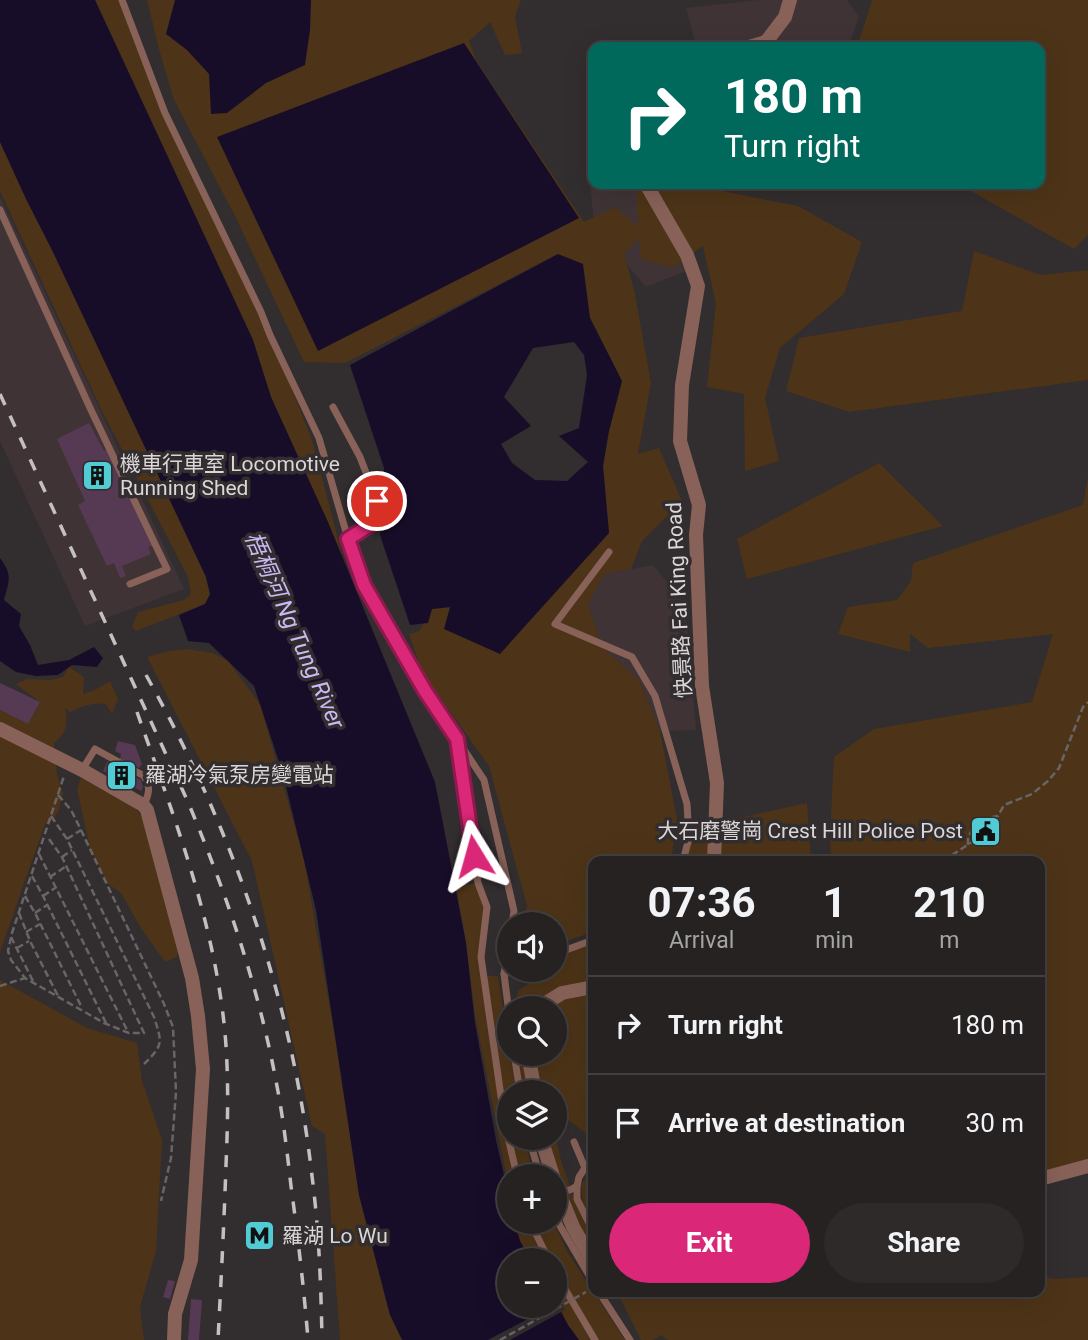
<!DOCTYPE html>
<meta charset="utf-8">
<style>
body{margin:0;font-family:Roboto,"Noto Sans SC",sans-serif;background:#2e2a2a;color:#f1f3f6;height:100vh;display:flex;flex-direction:column;font-size:26px;white-space:nowrap}
*{box-sizing:border-box;margin:0}
p{font-size:23px;color:#a4a4a5}
.icon{flex:none;width:38px;height:38px;fill:none;stroke:currentColor;stroke-width:2;stroke-linecap:round;stroke-linejoin:round}
.map{position:relative;flex:1;overflow:hidden}
.panel{position:absolute;left:588px;top:856px;width:457px;height:441px;display:flex;flex-direction:column;background:#262222;border-radius:14px;box-shadow:0 7px 28px #0002,0 0 0 2px #423f40}
.panel>*{flex:none}
.top-card{position:absolute;left:588px;top:42px;width:457px;height:147px;border-radius:14px;box-shadow:0 7px 28px #0002,0 0 0 2px #423f40;background:#00695c;color:#fff;overflow:hidden}
.tools{position:absolute;left:497px;top:912px;display:grid;gap:14px}
.tools a{display:grid;place-items:center;width:70px;height:70px;border-radius:50%;background:#262222;box-shadow:0 7px 28px #0002,0 0 0 2px #423f40;font-size:35px}
.pin{position:absolute;display:grid;place-items:center;width:60px;height:60px;color:#fff;margin:-30px;border:4px solid #fff;border-radius:50%;box-shadow:0 2px 7px #0007}
.me{position:absolute;width:77px;margin:-38px;rotate:352deg;stroke-linejoin:round;filter:drop-shadow(0 0 5px #0008)}
.turn{display:flex;align-items:center;gap:24px;height:147px;padding:0 21px;font-size:32px}
.turn .icon{width:91px;height:91px;stroke-width:2.5}
.turn b{display:block;font-size:49px;line-height:60px}
.eta{display:flex;justify-content:space-evenly;align-items:center;height:119px;text-align:center}
.eta b{font-size:42px;font-weight:700;line-height:49px}
.action{display:flex;gap:14px;margin-top:auto;padding:14px 21px}
.action a{flex:1;height:80px;border-radius:42px;background:#db2777;color:#fff;font-size:28px;font-weight:700;line-height:80px;text-align:center}
.action a+a{background:#2e2a2a;color:#f1f3f6}
ul{padding:0;list-style:none}
li{display:flex;align-items:center;gap:21px;height:98px;padding:0 21px;border-top:2px solid #423f40}
li div{flex:1}
li b{display:block;font-size:26px}
li em{font-style:normal}
.map>svg:first-child{display:block}
.built{fill:#3f3336}
.green{fill:#4d3418}
.water{fill:#180d29;fill-rule:evenodd}
.pier{fill:#322d2e}
.building{fill:#563953}
.lines{fill:none;stroke-linecap:round;stroke-linejoin:round}
.path{stroke:#696465;stroke-width:2.5;stroke-dasharray:7 3.5;stroke-linecap:butt}
.lane{stroke:#886258;stroke-width:7}
.street{stroke:#886258;stroke-width:14}
.rail{stroke:#c4c0c1;stroke-width:3.5;stroke-dasharray:12 12;stroke-linecap:butt}
.path-bridge{stroke:#696465;stroke-width:2.5;stroke-dasharray:7 3.5;stroke-linecap:butt}
.route-casing{stroke:#8e194d;stroke-width:18}
.route{stroke:#db2777;stroke-width:12}
.labels{text-anchor:middle;stroke-width:7;stroke-linejoin:round;paint-order:stroke}
.poi-label{font-size:21px;fill:#dbd7d8;stroke:#322d2e;text-anchor:start}
.street-label{font-size:21px;fill:#dbd7d8;stroke:#322d2e}
.water-label{font-size:23px;font-style:italic;fill:#cbb9f5;stroke:#322d2e}
</style>
<div class="map">
<svg width="1088" height="1340" viewBox="0 0 1088 1340">
<rect width="100%" height="100%" fill="#322d2e"/>
<g class="built">
<polygon points="758,0 847,0 859,17 848,47 724,47 695,42 686,8"/>
<polygon points="593,136 593,184 657,184 699,266 646,287 594,226 586,138"/>
<polygon points="0,197 184,589 85,626 0,441"/>
<polygon points="653,565 685,604 696,730 660,731 639,680 602,647 588,604 604,574"/>
</g>
<g class="green">
<polygon points="95,0 122,0 150,73 270,335 312,440 343,558 271,397 253,340"/>
<polygon points="147,0 521,0 515,17 522,53 505,55 490,22 469,41 476,60 584,222 615,207 638,227 636,184 711,184 712,189 798,206 862,242 844,294 780,348 765,398 779,461 745,471 744,394 707,387 716,304 703,246 672,268 641,259 639,238 624,254 634,289 651,383 638,454 659,448 682,501 642,541 631,569 604,574 588,604 602,647 639,680 660,731 677,819 671,861 593,861 593,932 555,945 555,924 522,924 527,906 489,766 422,672 409,634 419,631 432,609 451,607 609,533 603,466 609,431 622,381 558,254 345,363 304,362 235,216 174,100 159,49"/>
<polygon points="871,0 1088,0 1088,235 1074,249 958,184 1040,184 1040,47 857,47 872,1"/>
<polygon points="0,142 26,199 52,250 205,574 210,594 205,604 136,631 132,627 138,612 184,600 191,594 188,577 100,407 0,191"/>
<polygon points="974,251 1041,275 1088,270 1088,380 849,412 786,391 799,338 962,311"/>
<polygon points="879,463 943,526 747,579 737,539"/>
<polygon points="1088,476 1088,1166 1040,1179 1040,861 831,861 830,837 834,757 874,729 1032,702 1053,634 928,648 910,634 910,652 838,634 848,607 897,600 911,581 913,563 1083,505"/>
<polygon points="187,649 213,653 228,661 260,704 304,859 335,1038 359,1195 388,1309 403,1340 340,1340 325,1134 312,1126 252,861 147,657 169,651"/>
<path d="M69 667 84 677 83 694 95 690 110 681 118 699 112 714 106 704C92 702 83 706 70 712L65 708C68 724 67 733 54 743L57 775 63 793 59 810 52 822 45 824 0 952V710L28 724 40 702 16 684 27 679 51 680 63 677Z"/>
<polygon points="81,778 135,808 142,817 179,925 177,957 165,962 141,928 121,893 107,883 90,848 77,789"/>
<polygon points="807,803 811,861 682,861 688,829"/>
<polygon points="475,883 487,907 479,962 484,976 498,976 516,1092 509,1092 509,1138 524,1138 534,1176 509,1176 509,1189 475,1015 465,936 456,888"/>
<polygon points="593,940 593,1139 555,1110 555,1092 522,1090 516,1054 555,1054 555,1008 513,1008 519,990 527,985 535,970 555,970 555,954"/>
<polygon points="0,980 87,1028 137,1043 142,1081 162,1140 156,1251 140,1307 144,1340 0,1340"/>
<polygon points="555,1132 561,1161 570,1186 561,1188 547,1138 555,1138"/>
<polygon points="591,1172 593,1172 593,1222 583,1205 581,1184"/>
<polygon points="569,1193 572,1195 593,1237 593,1242 586,1238 563,1195"/>
<polygon points="516,1222 553,1222 568,1253 625,1340 579,1340 568,1325 555,1300 555,1260 531,1260 519,1241"/>
<polygon points="1040,1276 1055,1279 1088,1277 1088,1340 668,1340 661,1335 653,1340 641,1340 617,1292 1040,1292"/>
</g>
<g class="water">
<polygon points="0,0 95,0 253,340 271,397 328,522 435,782 466,943 475,1023 496,1140 509,1197 509,1222 515,1222 520,1241 531,1260 509,1260 509,1306 555,1306 555,1300 568,1325 579,1340 402,1340 390,1315 359,1195 316,910 283,774 254,686 209,643 188,641 179,615 205,604 210,594 206,577 52,250 26,199 0,142"/>
<polygon points="175,0 311,0 310,30 305,65 266,83 227,113 211,114 209,74 187,50 166,34"/>
<polygon points="464,43 579,218 318,351 217,137"/>
<path d="M558 254 583 264 590 318 622 381 609 431 603 466 609 533 500 654 444 629 450 607 432 609 428 623 410 625 380 535 384 468 350 365ZM574 342 584 355 587 375 579 428 559 436 588 462 567 481 535 480 512 463 501 444 531 426 504 397 533 348Z"/>
<path d="M0 558C13 575 9 581 4 600L21 614 19 626 30 645 38 665 69 660 94 647 103 658 97 667 72 665 58 675 36 676 16 672 0 661Z"/>
</g>
<polygon class="pier" points="559,1301 565,1310 510,1340 488,1340 552,1306 555,1306 555,1304"/>
<g class="building">
<polygon points="89,423 104,451 107,449 153,546 148,547 151,554 122,566 126,576 120,578 114,563 107,566 78,505 85,501 57,439"/>
<polygon points="0,683 40,702 28,724 0,710"/>
<polygon points="118,741 135,745 142,764 139,768 120,759 121,754 115,751"/>
<polygon points="107,762 141,780 143,787 141,791 103,771"/>
<polygon points="983,822 992,823 995,832 993,839 986,841 977,839 976,830"/>
<polygon points="168,1280 175,1281 170,1299 163,1297"/>
<polygon points="191,1299 202,1300 199,1340 188,1340"/>
</g>
<g class="lines">
<g class="path">
<polyline points="58,795 71,810 81,830 164,1004 173,1027 176,1092 171,1158 161,1201"/>
<path d="M51 816 67 839 154 1017C162 1042 164 1045 144 1064"/>
<polyline points="49,839 62,857 144,1033 129,1033 104,1023 25,978 11,960 8,951 12,933 64,776"/>
<polyline points="67,839 81,830"/>
<polyline points="968,845 968,838 977,820 998,816 1004,805 1032,794 1048,781 1059,768 1083,707 1088,702"/>
<polyline points="39,854 128,1032"/>
<polyline points="62,857 72,850"/>
<polyline points="943,861 975,840"/>
<polyline points="32,876 43,896 106,1023"/>
<polyline points="50,877 65,867"/>
<polyline points="25,896 35,913 82,1008"/>
<polyline points="43,896 55,888"/>
<polyline points="19,913 30,941 58,996"/>
<polyline points="35,913 47,905"/>
<polyline points="26,932 40,924"/>
<polyline points="11,937 33,981"/>
<polyline points="17,948 29,941"/>
<polyline points="0,986 25,978"/>
</g>
<g class="lane">
<polyline points="122,0 165,113 261,312 270,335 319,438 348,539"/>
<polyline points="0,210 91,410 167,569 130,584"/>
<polyline points="333,407 360,457 377,501 373,523 348,539 364,585 425,691 484,780 514,911 512,924"/>
<polyline points="609,552 555,624 632,657 655,696 687,804 689,838 683,861"/>
<polyline points="458,744 478,883 487,907 481,957 505,1124 517,1176"/>
<path d="M82 770 95 749 144 776C151 787 149 794 144 805"/>
<polyline points="509,940 504,974 509,1013"/>
<polyline points="555,954 593,940"/>
<polyline points="504,974 516,970"/>
<polyline points="514,1054 520,1092"/>
<polyline points="529,1138 540,1176"/>
<polyline points="577,1186 577,1199 593,1231"/>
<polyline points="557,1191 570,1190 577,1186 579,1177 585,1168 574,1142"/>
<polyline points="555,1213 560,1226 593,1282"/>
<polyline points="530,1222 549,1260"/>
<polyline points="555,1272 595,1340"/>
<polyline points="599,1292 630,1340"/>
</g>
<g class="street">
<polyline points="749,47 766,42 785,17 790,0"/>
<polyline points="646,184 687,255 698,286 682,385 680,441 699,505 696,535 702,686 717,783 714,861"/>
<polyline points="0,729 82,770 143,805 147,810 192,978 198,1016 203,1069 191,1260 175,1314 174,1340"/>
<polyline points="538,1008 562,993 593,987"/>
<polyline points="528,1054 535,1092"/>
<polyline points="541,1138 553,1176"/>
<polyline points="1040,1179 1088,1166"/>
<polyline points="555,1183 573,1227 593,1262"/>
</g>
<g class="rail">
<path d="M0 394 188 802C226 893 258 985 276 1081 283 1116 287 1151 291 1186 298 1238 304 1289 308 1340"/>
<path d="M146 675C233 830 292 999 312 1176 319 1230 321 1285 322 1340"/>
<path d="M137 712C173 814 212 915 224 1023 229 1070 228 1118 226 1165 224 1224 221 1282 218 1340"/>
</g>
<polyline class="path-bridge" points="500,1340 586,1292"/>
</g>
<g class="lines">
<defs>
<polyline id="route" points="377,501 373,523 348,539 364,585 425,691 457,739 474,856"/>
</defs>
<use href="#route" class="route-casing"/>
<use href="#route" class="route"/>
</g>
<defs>
<symbol id="building-square" viewBox="-11 -11 22 22"><rect x="-9" y="-9" width="18" height="18" rx="4" fill="#51ccd4" stroke="#322d2e"/><path d="M-4-6H4V6H1V3H-1V6H-4ZM-2.5-4.3h1.7v1.8h-1.7ZM.8-4.3h1.7v1.8H.8ZM-2.5-1h1.7V.8h-1.7ZM.8-1h1.7V.8H.8Z" fill="#111"/></symbol>
<symbol id="civic-square" viewBox="-11 -11 22 22"><rect x="-9" y="-9" width="18" height="18" rx="4" fill="#51ccd4" stroke="#322d2e"/><path d="M-.6-6.5H3V-4.5H.6V-3L4-1V1h2V6H-6V1h2V-1L-.6-3ZM-1.2 2.5V6h2.4V2.5Z" fill="#111"/></symbol>
<symbol id="metro-square" viewBox="-11 -11 22 22"><rect x="-9" y="-9" width="18" height="18" rx="4" fill="#51ccd4" stroke="#322d2e"/><path d="M-5.5 5V-5H-3L0 0L3-5H5.5V5H3V-.5L0 4L-3-.5V5Z" fill="#111"/></symbol>
</defs>
<g fill-rule="evenodd">
<use href="#building-square" x="80" y="458" width="35" height="35"/>
<use href="#building-square" x="104" y="758" width="35" height="35"/>
<use href="#civic-square" x="968" y="814" width="35" height="35"/>
<use href="#metro-square" x="242" y="1218" width="35" height="35"/>
</g>
<g class="labels">
<g class="poi-label">
<text x="120" y="471">機車行車室 Locomotive<tspan x="120" dy="24">Running Shed</tspan></text>
<text x="145" y="782">羅湖冷氣泵房變電站</text>
<text x="963" y="838" text-anchor="end">大石磨警崗 Crest Hill Police Post</text>
<text x="282" y="1243">羅湖 Lo Wu</text>
</g>
<g class="street-label">
<text transform="translate(679 600) rotate(-93)" y="7">快景路 Fai King Road</text>
</g>
<g class="water-label">
<text transform="translate(295 630) rotate(66)" y="8">梧桐河 Ng Tung River</text>
</g>
</g>
</svg>
<div class="tools">
<a><svg class="icon" aria-label="sound" viewBox="0 0 24 24"><path d="M4 9h4l5-4v14l-5-4H4zM17 9q2 3 0 6"/></svg></a>
<a><svg class="icon" aria-label="search" viewBox="0 0 24 24"><circle cx="10" cy="10" r="6"/><path d="M15 15l6 6"/></svg></a>
<a><svg class="icon" aria-label="layers" viewBox="0 0 24 24"><path d="M12 4l9 5-9 5-9-5zM3 14l9 5 9-5"/></svg></a>
<a>+</a>
<a>−</a>
</div>
<div class="pin" style="left:377px;top:501px;background:#d93025"><svg class="icon" aria-label="arrive" viewBox="0 0 24 24"><path d="M6 21V4h12l-3 4 3 4H6"/></svg></div>
<svg class="me" style="left:474px;top:856px" viewBox="-20 -20 40 40"><path d="M0-17L14 15 0 8-14 15z" fill="#db2777" stroke="#fff" stroke-width="4"/></svg>
<div class="top-card">
<div class="turn"><svg class="icon" aria-label="right" viewBox="0 0 24 24"><path d="M7 20v-9h11M14 6l5 5-5 5"/></svg><div><b>180 m</b>Turn right</div></div>
</div>
<section class="panel">
<div class="eta">
<div><b>07:36</b><p>Arrival</p></div>
<div><b>1</b><p>min</p></div>
<div><b>210</b><p>m</p></div>
</div>
<ul>
<li><svg class="icon" aria-label="right" viewBox="0 0 24 24"><path d="M7 20v-9h11M14 6l5 5-5 5"/></svg><div><b>Turn right</b></div><em>180 m</em></li>
<li><svg class="icon" aria-label="arrive" viewBox="0 0 24 24"><path d="M6 21V4h12l-3 4 3 4H6"/></svg><div><b>Arrive at destination</b></div><em>30 m</em></li>
</ul>
<div class="action"><a>Exit</a><a>Share</a></div>
</section>
</div>
